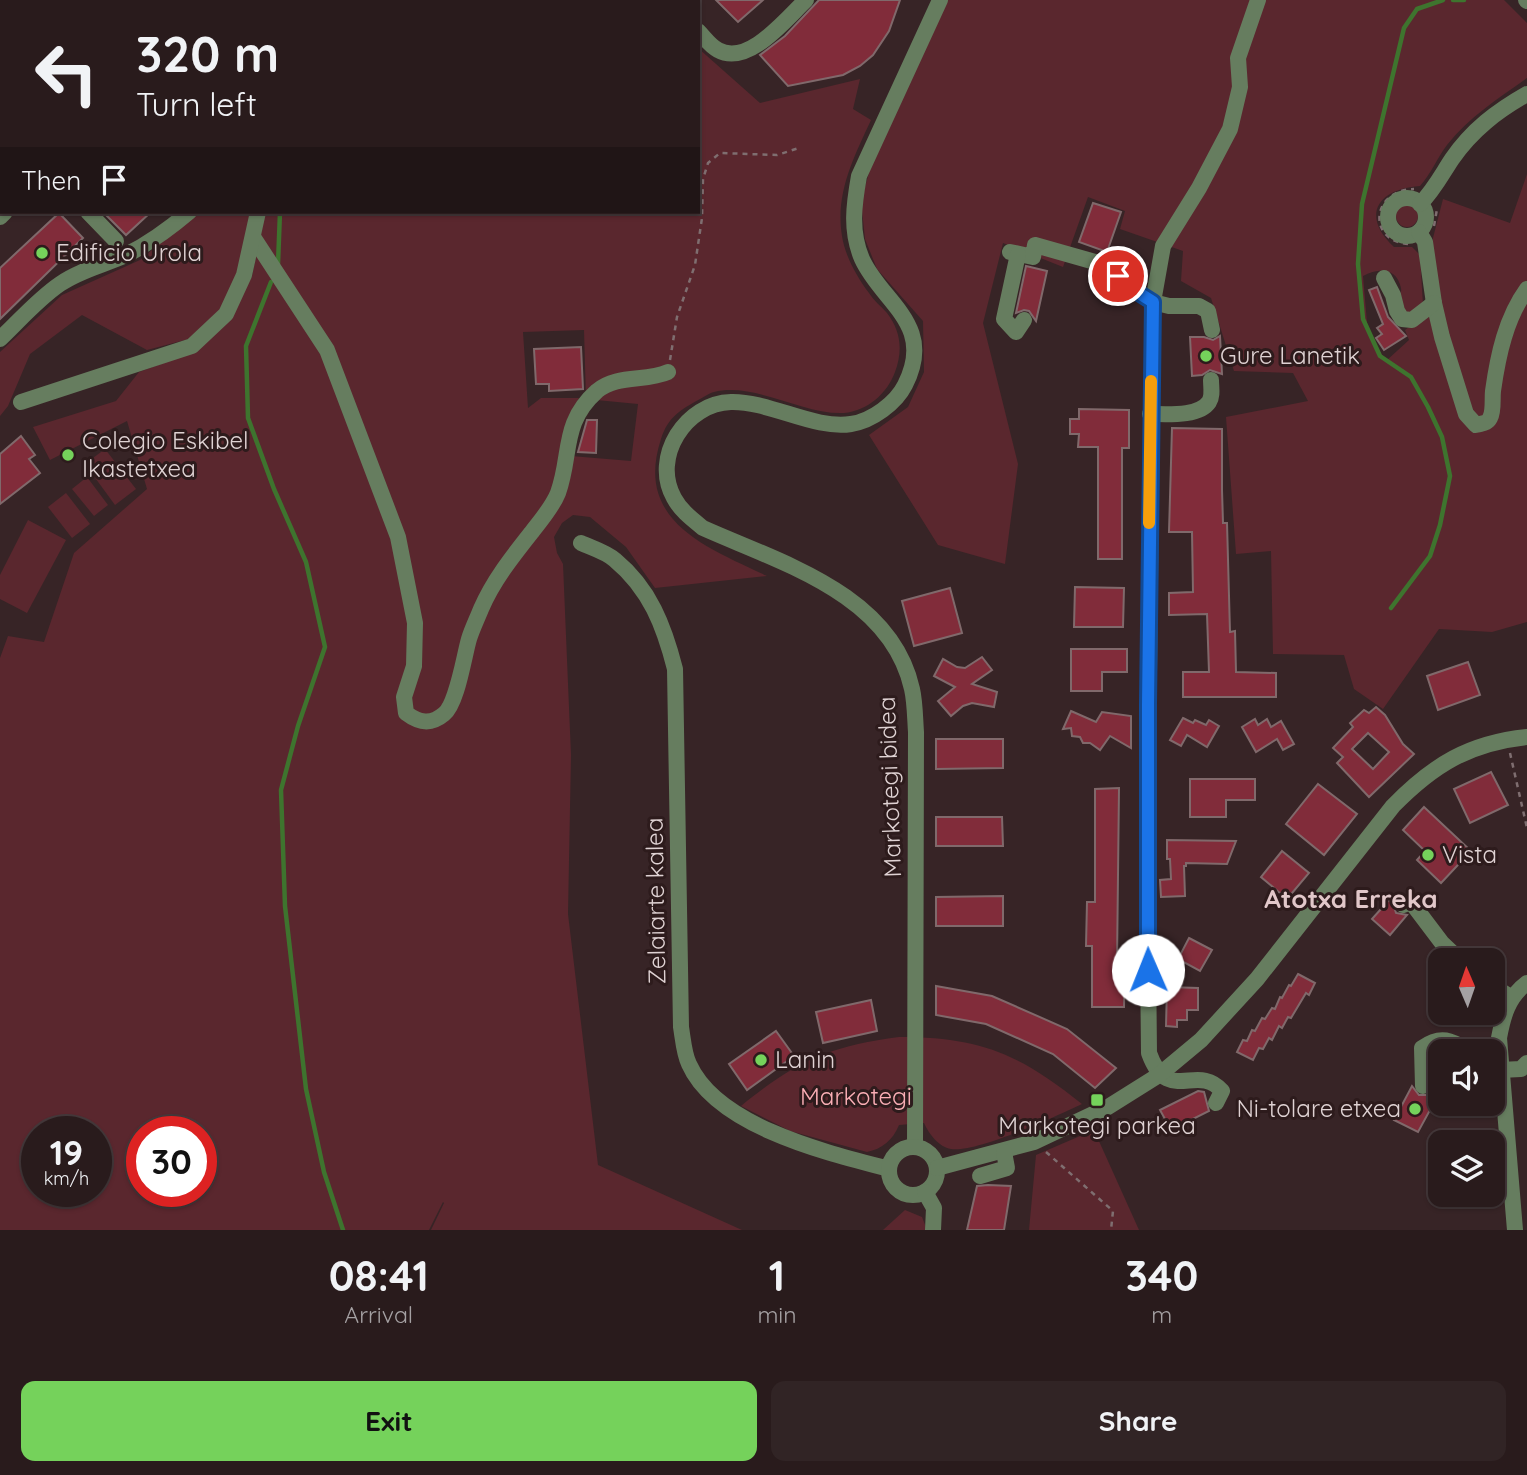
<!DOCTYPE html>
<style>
body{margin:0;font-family:Quicksand,sans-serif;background:#312425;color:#f1f3f6;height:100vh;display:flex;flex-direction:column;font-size:26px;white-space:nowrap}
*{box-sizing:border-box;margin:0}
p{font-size:23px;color:#a5a1a3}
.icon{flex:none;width:38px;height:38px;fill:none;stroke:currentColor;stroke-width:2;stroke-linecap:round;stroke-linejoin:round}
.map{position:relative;height:1230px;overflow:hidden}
.drawer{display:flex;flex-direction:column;background:#291b1c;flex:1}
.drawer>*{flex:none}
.banner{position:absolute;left:0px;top:0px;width:700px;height:214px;box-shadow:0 2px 5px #0004,0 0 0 2px #45393b;background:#291b1c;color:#f1f3f6;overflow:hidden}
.needle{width:46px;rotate:358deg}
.buttons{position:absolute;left:1428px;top:948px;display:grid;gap:14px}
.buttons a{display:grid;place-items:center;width:77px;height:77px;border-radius:14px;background:#291b1c;box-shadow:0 2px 5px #0004,0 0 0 2px #45393b;font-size:35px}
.speed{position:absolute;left:21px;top:1116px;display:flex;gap:14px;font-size:35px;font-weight:700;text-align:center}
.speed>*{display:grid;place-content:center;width:91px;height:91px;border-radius:50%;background:#291b1c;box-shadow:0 2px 5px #0004,0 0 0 2px #45393b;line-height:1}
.speed small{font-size:18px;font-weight:400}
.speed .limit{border:10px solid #d22;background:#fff;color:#111}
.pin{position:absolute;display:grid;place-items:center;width:60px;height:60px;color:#fff;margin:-30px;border:4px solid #fff;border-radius:50%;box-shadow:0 2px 7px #0007}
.me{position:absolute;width:77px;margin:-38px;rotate:359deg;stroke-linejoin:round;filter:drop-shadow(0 0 5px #0008)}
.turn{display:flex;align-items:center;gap:24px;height:147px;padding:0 21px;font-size:32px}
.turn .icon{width:91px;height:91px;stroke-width:2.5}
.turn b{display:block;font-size:49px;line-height:60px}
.then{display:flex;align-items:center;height:66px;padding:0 21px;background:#0003;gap:14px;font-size:26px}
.eta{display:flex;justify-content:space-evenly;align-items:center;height:119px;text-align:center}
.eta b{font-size:42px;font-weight:800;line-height:49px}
.button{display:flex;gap:14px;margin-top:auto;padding:14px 21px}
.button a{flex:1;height:80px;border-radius:14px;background:#75d25b;color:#111;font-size:28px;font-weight:800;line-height:80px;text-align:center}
.button a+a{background:#312425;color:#f1f3f6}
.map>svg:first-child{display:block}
.green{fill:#5a272e;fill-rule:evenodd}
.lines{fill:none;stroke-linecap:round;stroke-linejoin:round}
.stream{stroke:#3e742e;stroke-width:4.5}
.building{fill:#812c3a;stroke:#80696b;stroke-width:2;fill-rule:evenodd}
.path{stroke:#7f6e70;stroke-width:2.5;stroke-dasharray:5 5;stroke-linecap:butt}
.minor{stroke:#667d5f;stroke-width:16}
.route-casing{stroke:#114b97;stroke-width:18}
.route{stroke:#1a73e8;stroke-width:12}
.slow{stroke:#f59e0b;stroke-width:12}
.poi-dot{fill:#75d25b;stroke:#2d1b1c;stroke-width:2.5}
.labels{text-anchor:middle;stroke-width:6;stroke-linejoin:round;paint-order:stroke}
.poi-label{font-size:24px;fill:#dfd2d3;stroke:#2d1b1c;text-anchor:start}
.street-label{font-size:24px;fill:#dfd2d3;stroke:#2d1b1c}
.park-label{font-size:24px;fill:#faaeb5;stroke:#2d1b1c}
.neighbourhood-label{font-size:26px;font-weight:bold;fill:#e1c7c9;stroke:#2d1b1c}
</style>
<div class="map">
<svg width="1527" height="1230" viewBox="0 0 1527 1230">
<rect width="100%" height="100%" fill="#372426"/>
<g class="green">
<path d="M948 0H1504L1527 23V78C1499 98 1469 117 1447 145 1437 158 1431 174 1420 186 1378 189 1360 215 1394 247H1412L1420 255 1423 305 1406 316C1404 311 1399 304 1399 299 1398 291 1402 295 1401 288 1396 266 1378 268 1363 276L1368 334 1386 361 1409 340 1405 330 1439 305 1433 270V238L1443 199 1510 223 1527 174V622L1492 632 1439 629 1383 709 1354 689 1344 655 1273 654 1271 551 1236 554 1226 417 1308 401 1293 373 1234 371 1211 298 1181 281 1183 251 1120 229 1125 211 1088 197 1063 267 1003 243 983 323 1018 464 1005 564 938 545 869 435 908 407 924 372 923 321 877 269 865 239 861 201 870 169Z"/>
<path d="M698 48 760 103 860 79 853 109 871 120C854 157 835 193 842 236 845 256 857 277 869 293 874 301 881 306 887 313 901 331 903 351 895 372 887 394 867 411 844 413 804 415 755 382 714 392 709 393 704 397 700 399 680 410 668 417 661 439 634 521 706 547 767 576L655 588 626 547 590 517 573 515 562 523 554 537 557 553 563 564 571 755 568 914 598 1165 742 1230H431L444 1203 443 1202 429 1230H0V658L8 636 44 642 74 553 147 489 127 421 50 460 33 427 116 401 139 372 196 351 231 318 252 276 265 212H698ZM584 330 586 399 638 404 631 461 559 455 567 420 579 398H541L528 408 523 332ZM37 1132H96V1192H37ZM142 1132H201V1192H142Z"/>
<circle cx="1407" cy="216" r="11"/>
<polygon points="197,212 253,212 240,272 223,309 189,339 147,350 82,315 30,354 8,406 0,416 0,352 62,295 140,260"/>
<polygon points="105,449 136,489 115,505 85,464"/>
<polygon points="87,477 108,505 94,516 72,489"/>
<polygon points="66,493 90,524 72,538 48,507"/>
<polygon points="28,520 66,540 27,613 0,599 0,575"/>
<path d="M899 1037C981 1037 1019 1054 1082 1104 1057 1116 976 1153 951 1149 939 1147 929 1134 924 1123L899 1125C893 1140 882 1149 867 1152L790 1131 741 1106C795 1062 829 1046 899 1037Z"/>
<polygon points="1094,1130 1139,1230 1029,1230 1036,1155"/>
<polygon points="905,1210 922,1217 927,1230 883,1230"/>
</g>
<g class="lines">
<g class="stream">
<polyline points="1453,0 1464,0"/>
<polyline points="27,2 29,0"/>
<polyline points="0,31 2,29"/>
<polyline points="278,264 280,212"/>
<polyline points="271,282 246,346 248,418 274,489 306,562 325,647 298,726 281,790 285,906 306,1089 324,1172 343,1230"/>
<polyline points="1391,608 1430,556 1440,525 1450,476 1442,437 1428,407 1411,377 1380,356 1363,319 1358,264 1362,204 1404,28 1417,9 1443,0"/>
</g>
</g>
<g class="building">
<polygon points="716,0 763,0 738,22"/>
<polygon points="819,0 900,0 889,31 873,55 860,66 843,75 788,86 760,55 785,36"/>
<polygon points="1093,203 1121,212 1107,252 1079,242"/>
<polygon points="103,212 151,212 126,235"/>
<polygon points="59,213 83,238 0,319 0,268"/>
<polygon points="1026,266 1047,271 1036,321 1029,311 1024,310 1016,313"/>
<polygon points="1377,287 1388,317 1406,336 1384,350 1376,338 1382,334 1377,328 1383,324 1369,290"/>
<polygon points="1220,336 1222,374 1210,370 1202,375 1192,376 1190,337 1204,337 1213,340"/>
<polygon points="581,347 583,389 549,391 549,384 536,384 534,349"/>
<polygon points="1079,409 1129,410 1129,448 1122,448 1122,559 1098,559 1098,447 1078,447 1079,434 1070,434 1070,419 1079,419"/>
<polygon points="587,420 597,420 596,453 578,452"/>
<polygon points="1172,428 1222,429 1222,490 1223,523 1227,523 1230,632 1235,631 1236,672 1276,673 1276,697 1183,697 1183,672 1209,672 1207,614 1169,615 1169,593 1193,592 1192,532 1169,532"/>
<polygon points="21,436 35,455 29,459 40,473 0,504 0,454"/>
<polygon points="1075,587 1124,588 1123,627 1074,627"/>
<polygon points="950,588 962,633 914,646 902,601"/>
<polygon points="1071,649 1127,649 1127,672 1102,672 1102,691 1071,691"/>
<polygon points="982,657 992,670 972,684 997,692 994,707 972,703 963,706 951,716 938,701 955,687 934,676 943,659 957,667 965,668"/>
<polygon points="1468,662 1480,695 1438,710 1427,676"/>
<path d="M1376 707 1385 715 1403 744 1414 754 1369 797 1337 763 1343 757 1333 748 1353 727 1350 723 1364 710 1369 713ZM1368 733 1389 752 1373 769 1352 749Z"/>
<polygon points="1071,711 1096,722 1102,712 1131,716 1131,748 1110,736 1100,750 1090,743 1083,743 1080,737 1072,736 1071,728 1063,729"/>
<polygon points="1183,718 1193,723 1195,720 1206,725 1209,720 1219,726 1207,747 1187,735 1181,746 1170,740"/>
<polygon points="1255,719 1258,725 1267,719 1271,727 1281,721 1294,744 1283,750 1277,739 1256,752 1242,727"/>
<polygon points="936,739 1003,739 1003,768 936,769"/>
<polygon points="1491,772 1508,805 1470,823 1454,789"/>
<polygon points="1190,779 1255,779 1255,800 1226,800 1226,817 1190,817"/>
<polygon points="1318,784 1357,814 1324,855 1286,824"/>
<polygon points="1119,788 1117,962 1125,962 1124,1007 1092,1007 1092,946 1086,946 1087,902 1095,902 1095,789"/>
<polygon points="1424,807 1471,851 1441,883 1417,860 1425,851 1403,830"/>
<polygon points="936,817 1002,817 1003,846 936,846"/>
<polygon points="1167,840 1236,841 1227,864 1186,863 1186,866 1184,866 1185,896 1161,897 1160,880 1171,879 1170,859 1167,859"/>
<polygon points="1282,851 1309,873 1287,899 1261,877"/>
<polygon points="1003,896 1003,926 936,926 936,897"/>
<polygon points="1389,900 1393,903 1396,913 1407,915 1390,935 1372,919"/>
<polygon points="1189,938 1212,950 1200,971 1178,959"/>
<polygon points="1298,974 1315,983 1309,995 1306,993 1291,1018 1288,1017 1282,1028 1279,1026 1272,1040 1269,1038 1263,1049 1259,1048 1253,1060 1237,1052 1243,1040 1247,1041 1252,1030 1255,1031 1262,1018 1265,1019 1272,1008 1275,1009 1280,997 1282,998 1289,985 1291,986"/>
<polygon points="936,986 992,996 1067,1029 1116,1068 1095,1088 1053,1054 986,1024 936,1015"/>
<polygon points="1167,987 1198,988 1198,1010 1187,1010 1187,1020 1177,1020 1177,1027 1166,1026"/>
<polygon points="871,1000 877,1031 823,1043 816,1012"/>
<polygon points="776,1031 794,1056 747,1090 729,1064"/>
<polygon points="1412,1086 1419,1095 1428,1095 1436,1099 1418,1132 1394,1120"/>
<polygon points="1198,1091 1204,1092 1209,1111 1171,1130 1160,1110"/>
<polygon points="988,1185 1011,1186 1004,1230 967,1230 977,1186"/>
</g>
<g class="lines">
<g class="path">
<polyline points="1434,226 1437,209"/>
<path d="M1408 244C1367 241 1371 190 1414 189"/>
<polyline points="670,360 677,317 695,265 702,218 703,179 708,163 720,153 777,155 799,148"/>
<polyline points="1510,753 1527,828"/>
<polyline points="1046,1152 1113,1211 1111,1230"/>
</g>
<g class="minor">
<polyline points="126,0 128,2"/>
<polyline points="363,0 365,2"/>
<polyline points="669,0 671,2"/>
<polyline points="1526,0 1527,1"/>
<polyline points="229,2 232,0"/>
<polyline points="448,2 450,0"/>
<path d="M698 31C704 37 710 46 718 50 748 67 786 19 806 0"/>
<polyline points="0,118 2,120"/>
<circle cx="1407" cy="217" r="19"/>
<path d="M1420 204C1434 190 1442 174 1452 159 1472 130 1497 111 1527 94"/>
<polyline points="88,212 116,241"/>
<polyline points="0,217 5,212"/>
<path d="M1419 232 1425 242 1434 303 1442 337 1466 414 1476 425C1482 423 1487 424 1490 418 1494 411 1492 400 1493 391 1498 355 1506 318 1527 289"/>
<path d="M253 237 327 350 398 537 415 623 414 666 404 697 406 713C419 723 431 725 444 714 457 704 464 656 469 639 472 629 477 619 481 609 493 581 512 557 531 533 540 521 552 508 558 493 572 454 561 423 597 391 617 374 646 382 668 372"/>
<polyline points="1010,252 1033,257 1035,245 1095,262 1153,302 1169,306 1199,306 1208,311 1212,330"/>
<polyline points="1018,254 1004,319 1016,332 1024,320"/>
<polyline points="1384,278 1393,295 1397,311 1402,319 1412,320 1434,303"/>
<path d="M0 339C20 320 38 299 60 284 80 270 104 265 126 255 150 243 169 229 189 212"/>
<polyline points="21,402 192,346 226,314 244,275 258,212"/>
<path d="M1150 414C1166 414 1199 417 1209 402 1213 396 1211 387 1211 380"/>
<path d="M581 543C592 548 606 552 615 560 650 589 664 626 675 669L681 1027C683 1039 684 1054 689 1064 717 1127 828 1153 889 1169"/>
<polyline points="1403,905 1411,902 1442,943 1461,961"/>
<polyline points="1493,986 1512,998"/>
<polyline points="1493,1066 1500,1070 1521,1069 1527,1063"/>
<path d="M1423 1086 1422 1048C1442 1034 1452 1041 1471 1052"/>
<path d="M1216 1103 1222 1091C1197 1062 1168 1106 1149 1053L1147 859 1153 302 1163 246 1199 188 1230 129 1240 87 1238 58 1258 0"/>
<path d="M915 1147 916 732C915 718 915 702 912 689 891 594 781 563 703 528 692 519 681 511 674 498 651 457 686 403 731 402 769 401 815 430 851 424 872 421 896 403 905 385 936 324 882 303 862 259 850 231 854 204 859 176L940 0"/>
<circle cx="913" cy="1171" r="24"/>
<path d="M937 1168 1034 1142 1108 1107 1159 1075 1201 1040 1257 979 1393 806C1433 765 1469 743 1527 737"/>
<polyline points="980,1176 1007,1168 1004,1152"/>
<polyline points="925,1192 934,1208 933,1230"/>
<path d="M1515 1230 1499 1038C1503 1016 1508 997 1527 983"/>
</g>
</g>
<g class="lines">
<defs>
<polyline id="route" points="1118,276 1134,290 1153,302 1148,705 1148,970"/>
</defs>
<use href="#route" class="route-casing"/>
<use href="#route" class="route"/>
<polyline class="slow" points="1149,523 1151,381"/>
</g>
<g class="poi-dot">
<circle cx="42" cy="253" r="7"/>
<circle cx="1206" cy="356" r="7"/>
<circle cx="68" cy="455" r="7"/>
<circle cx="1428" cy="855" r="7"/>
<circle cx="761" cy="1060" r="7"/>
<rect x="1090" y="1093" width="14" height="14" rx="3.5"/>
<circle cx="1415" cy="1109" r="7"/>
</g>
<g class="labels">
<g class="poi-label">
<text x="56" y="261">Edificio Urola</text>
<text x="1220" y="364">Gure Lanetik</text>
<text x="82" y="449">Colegio Eskibel<tspan x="82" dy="28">Ikastetxea</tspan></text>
<text x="1442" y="863">Vista</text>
<text x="775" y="1068">Lanin</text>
<text x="1401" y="1117" text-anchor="end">Ni-tolare etxea</text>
<text x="1097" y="1134" text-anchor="middle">Markotegi parkea</text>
</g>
<g class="street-label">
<text transform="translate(890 787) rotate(-92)" y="8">Markotegi bidea</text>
<text transform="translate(656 901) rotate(-91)" y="8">Zelaiarte kalea</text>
</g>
<g class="park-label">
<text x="856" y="1105">Markotegi</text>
</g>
<g class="neighbourhood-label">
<text x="1351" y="908">Atotxa Erreka</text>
</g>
</g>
</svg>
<div class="buttons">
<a><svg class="needle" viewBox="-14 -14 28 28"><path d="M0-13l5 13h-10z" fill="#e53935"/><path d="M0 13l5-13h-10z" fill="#a5a1a3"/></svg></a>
<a><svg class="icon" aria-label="sound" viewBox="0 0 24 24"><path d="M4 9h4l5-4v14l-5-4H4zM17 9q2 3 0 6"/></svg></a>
<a><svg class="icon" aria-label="layers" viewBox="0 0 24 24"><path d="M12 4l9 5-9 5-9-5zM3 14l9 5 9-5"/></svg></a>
</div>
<div class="speed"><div>19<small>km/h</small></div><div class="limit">30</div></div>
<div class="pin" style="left:1118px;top:276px;background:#d93025"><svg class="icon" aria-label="arrive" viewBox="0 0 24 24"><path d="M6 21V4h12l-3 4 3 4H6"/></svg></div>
<svg class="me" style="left:1148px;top:970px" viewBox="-20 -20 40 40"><circle r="19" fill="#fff"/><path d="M0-13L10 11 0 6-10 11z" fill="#1a73e8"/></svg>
<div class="banner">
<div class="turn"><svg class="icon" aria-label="left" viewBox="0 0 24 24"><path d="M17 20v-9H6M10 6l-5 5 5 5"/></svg><div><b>320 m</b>Turn left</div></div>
<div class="then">Then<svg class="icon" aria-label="arrive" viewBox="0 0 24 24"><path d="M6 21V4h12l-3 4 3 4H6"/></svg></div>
</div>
</div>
<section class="drawer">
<div class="eta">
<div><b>08:41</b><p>Arrival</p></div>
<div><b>1</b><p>min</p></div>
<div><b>340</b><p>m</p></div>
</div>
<div class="button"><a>Exit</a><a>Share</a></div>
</section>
